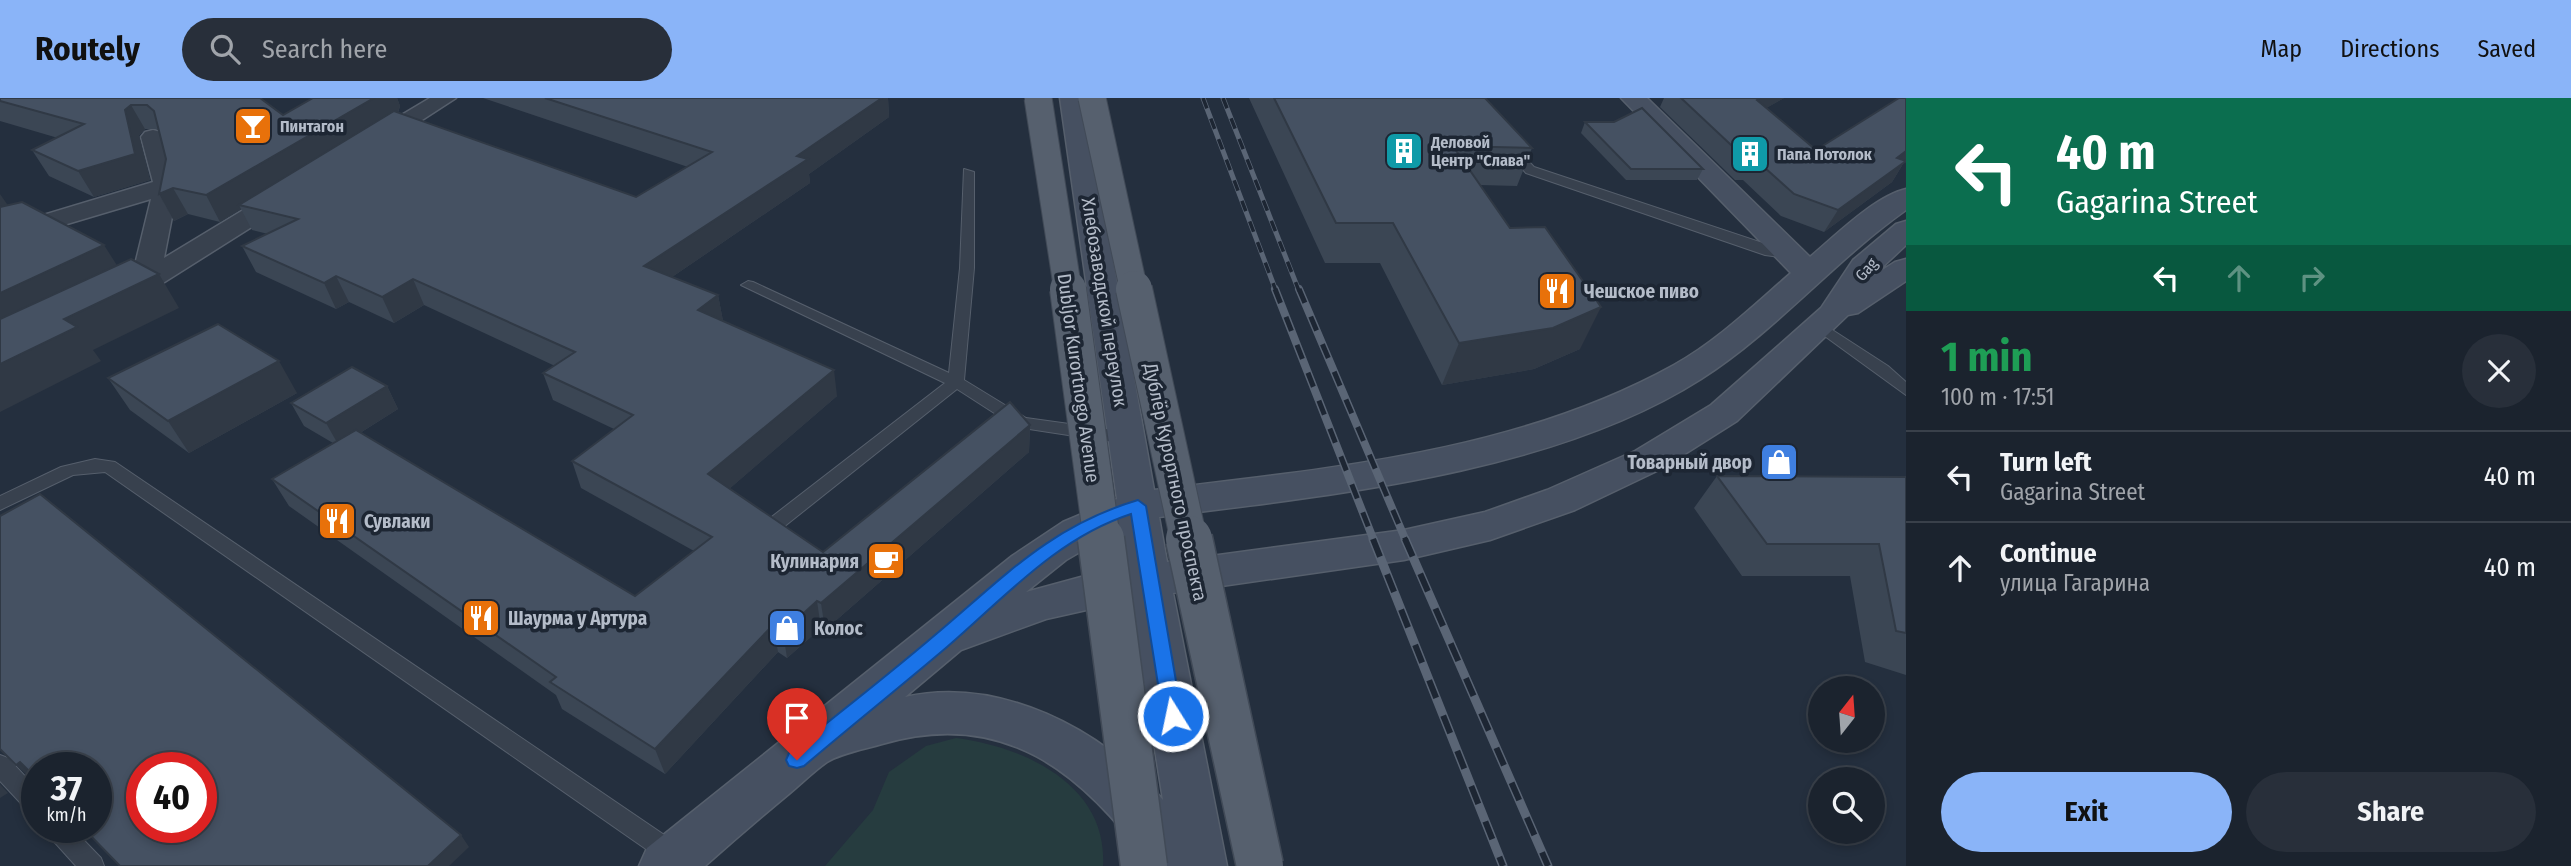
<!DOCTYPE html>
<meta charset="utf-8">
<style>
body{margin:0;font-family:"Fira Sans Condensed",sans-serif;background:#282f3a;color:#f1f3f6;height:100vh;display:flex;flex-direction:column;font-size:26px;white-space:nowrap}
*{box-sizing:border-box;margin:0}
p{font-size:23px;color:#a0a4aa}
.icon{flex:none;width:38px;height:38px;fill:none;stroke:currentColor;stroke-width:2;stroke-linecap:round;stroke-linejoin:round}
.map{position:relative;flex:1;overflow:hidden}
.sheet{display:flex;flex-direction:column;background:#1b232e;width:665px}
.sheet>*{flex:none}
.guide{background:#0b6e4f;color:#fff;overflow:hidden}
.needle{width:46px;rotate:17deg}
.buttons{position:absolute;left:1808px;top:578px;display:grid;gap:14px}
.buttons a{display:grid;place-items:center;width:77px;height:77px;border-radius:50%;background:#1b232e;box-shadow:0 4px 10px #0003,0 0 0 2px #39404a;font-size:35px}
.speed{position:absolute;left:21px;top:654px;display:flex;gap:14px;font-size:35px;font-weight:700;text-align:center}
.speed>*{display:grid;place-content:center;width:91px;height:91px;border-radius:50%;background:#1b232e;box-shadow:0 4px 10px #0003,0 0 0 2px #39404a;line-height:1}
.speed small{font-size:18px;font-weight:400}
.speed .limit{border:10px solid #d22;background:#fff;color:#111}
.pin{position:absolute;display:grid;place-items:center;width:60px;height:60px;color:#fff;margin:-72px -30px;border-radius:50% 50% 50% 0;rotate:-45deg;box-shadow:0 0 7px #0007}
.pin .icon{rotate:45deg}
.me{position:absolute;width:77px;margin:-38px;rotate:350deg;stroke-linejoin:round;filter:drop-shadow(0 0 5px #0008)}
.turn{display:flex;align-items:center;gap:24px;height:147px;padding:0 35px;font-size:32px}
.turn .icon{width:91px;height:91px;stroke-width:2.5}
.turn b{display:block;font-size:49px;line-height:60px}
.lanes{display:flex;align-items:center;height:66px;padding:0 35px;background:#0003;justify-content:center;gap:35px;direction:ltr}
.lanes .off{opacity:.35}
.round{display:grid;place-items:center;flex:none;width:74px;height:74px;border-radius:37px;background:#282f3a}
.summary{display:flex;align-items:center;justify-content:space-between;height:119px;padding:0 35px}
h1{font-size:42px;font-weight:700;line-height:52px;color:#1e9e55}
.primary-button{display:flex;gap:14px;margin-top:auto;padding:14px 35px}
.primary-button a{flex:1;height:80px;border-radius:42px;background:#8ab4f8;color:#111;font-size:28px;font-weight:700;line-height:80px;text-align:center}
.primary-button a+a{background:#282f3a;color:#f1f3f6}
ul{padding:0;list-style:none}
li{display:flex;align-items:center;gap:21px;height:91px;padding:0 35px;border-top:2px solid #39404a}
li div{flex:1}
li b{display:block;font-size:26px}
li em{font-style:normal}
header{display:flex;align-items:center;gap:42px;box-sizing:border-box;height:98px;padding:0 35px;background:#8ab4f8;color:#111}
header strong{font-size:33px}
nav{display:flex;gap:38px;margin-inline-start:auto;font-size:24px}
.search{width:490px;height:63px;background:#282f3a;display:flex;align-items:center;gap:18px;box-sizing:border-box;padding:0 24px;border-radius:38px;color:#a0a4aa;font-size:26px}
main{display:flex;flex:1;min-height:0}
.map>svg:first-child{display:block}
.green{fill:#263c3f}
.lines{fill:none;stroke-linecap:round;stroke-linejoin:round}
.lane-casing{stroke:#565f6c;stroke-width:2}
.street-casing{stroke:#565f6c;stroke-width:3}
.secondary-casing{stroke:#565f6c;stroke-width:3}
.lane{fill:#38414e;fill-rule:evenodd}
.street{fill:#38414e;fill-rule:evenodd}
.secondary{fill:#465061;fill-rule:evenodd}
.rail-far2-casing{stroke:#5a6575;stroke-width:5}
.rail-far1-casing{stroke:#5a6575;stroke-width:8}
.rail-casing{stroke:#5a6575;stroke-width:9}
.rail-far2{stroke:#1d2633;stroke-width:3.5;stroke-dasharray:11;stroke-linecap:butt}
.rail-far1{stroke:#1d2633;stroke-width:5;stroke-dasharray:15;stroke-linecap:butt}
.rail{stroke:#1d2633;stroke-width:6;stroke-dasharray:19;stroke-linecap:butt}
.primary-bridge-far2-casing{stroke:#414a57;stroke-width:29;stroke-linecap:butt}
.primary-bridge-far1-casing{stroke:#414a57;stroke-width:38;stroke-linecap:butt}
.primary-bridge-casing{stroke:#414a57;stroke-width:49;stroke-linecap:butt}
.primary-bridge-far2{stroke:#56606e;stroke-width:27}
.primary-bridge-far1{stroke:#56606e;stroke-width:36}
.primary-bridge{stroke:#56606e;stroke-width:46}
.wall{fill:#3b4654}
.shaded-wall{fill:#303945}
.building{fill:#455162;stroke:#303945;stroke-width:2;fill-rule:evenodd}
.route{fill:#1a73e8;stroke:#114b97;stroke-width:2}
.labels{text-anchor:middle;stroke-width:7;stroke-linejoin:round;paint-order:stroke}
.far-poi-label{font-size:16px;font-weight:bold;fill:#b4bcc9;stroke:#1d2633;text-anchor:start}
.far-street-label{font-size:16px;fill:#b4bcc9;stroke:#1d2633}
.poi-label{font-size:19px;font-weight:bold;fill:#b4bcc9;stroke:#1d2633;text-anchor:start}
.street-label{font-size:19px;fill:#b4bcc9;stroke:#1d2633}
</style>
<header>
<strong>Routely</strong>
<div class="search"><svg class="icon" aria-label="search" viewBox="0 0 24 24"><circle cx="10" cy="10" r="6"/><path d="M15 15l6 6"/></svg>Search here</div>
<nav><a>Map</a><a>Directions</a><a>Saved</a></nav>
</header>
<main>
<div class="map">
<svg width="1906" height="768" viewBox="0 0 1906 768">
<rect width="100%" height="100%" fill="#242f3e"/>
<path class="green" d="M956 640C1025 649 1108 687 1103 768H825L873 712 889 674 926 648Z"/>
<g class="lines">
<defs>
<g id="lane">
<polygon points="1506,48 1514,48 1534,69 1796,156 1789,160 1765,157 1526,75 1506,52"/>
<polygon points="964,71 974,74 974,170 964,282 1026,320 1127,334 1135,340 1127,346 1016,329 957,291 781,431 769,431 766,426 769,421 945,285 741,187 748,183 753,184 949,275 960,170"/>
<polygon points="1820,224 1888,268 1906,284 1906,297 1815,231 1813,228"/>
<polygon points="95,361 115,364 682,749 686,757 682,765 675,768 666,765 105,374 73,377 0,412 0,398 61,369"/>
<polygon points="0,657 8,660 37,691 37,717 29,714 0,683"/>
<polygon points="45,730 72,730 101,760 104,768 76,768 49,738"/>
</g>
<g id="street">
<polygon points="430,0 456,0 379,50 363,50 359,45 363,40"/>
<polygon points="153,32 161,34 165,39 178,88 164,160 278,91 296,91 300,96 296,101 155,190 126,204 116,207 106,204 102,198 106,192 132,179 151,101 0,146 0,130 153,84 141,39 145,34"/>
</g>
<path id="secondary" d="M1060 0H1084L1154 392C1331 370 1515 355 1674 267 1716 244 1754 207 1791 175L1621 0H1647L1810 159C1835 138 1875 98 1906 91V112C1834 163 1776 233 1701 281 1552 376 1331 397 1159 419L1167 464 1404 432 1485 414 1547 392 1635 353 1711 307 1821 210 1853 162 1896 126 1906 123V147L1873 178 1895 164 1906 161V183L1858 215 1848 217 1737 323 1661 371 1575 412 1490 442 1404 462 1173 495 1227 768H1150C1083 674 1003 610 882 646 865 651 841 655 827 664 814 673 802 685 790 695 761 719 733 743 705 768H639L647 750 1012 458 1063 424 1117 401ZM1121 430 1126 470 1092 476 1026 494 1066 462ZM1131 502 1163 702C1103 631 999 578 905 599L961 552 1046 521Z"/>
</defs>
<use href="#lane" class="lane-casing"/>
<use href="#street" class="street-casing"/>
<use href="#secondary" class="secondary-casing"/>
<use href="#lane" class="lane"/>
<use href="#street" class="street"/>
<use href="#secondary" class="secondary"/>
<defs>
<g id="rail-far2">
<polyline points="1203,0 1276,193"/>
<polyline points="1223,0 1299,193"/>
</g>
<g id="rail-far1">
<polyline points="1275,191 1374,443"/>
<polyline points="1299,191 1406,443"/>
</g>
<g id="rail">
<polyline points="1373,441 1503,768"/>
<polyline points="1405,441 1548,768"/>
</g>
</defs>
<use href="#rail-far2" class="rail-far2-casing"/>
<use href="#rail-far1" class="rail-far1-casing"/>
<use href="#rail" class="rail-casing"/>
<use href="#rail-far2" class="rail-far2"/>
<use href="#rail-far1" class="rail-far1"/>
<use href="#rail" class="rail"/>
<defs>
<g id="primary-bridge-far2">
<polyline points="1038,0 1068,193"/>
<polyline points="1092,0 1134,193"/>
</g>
<g id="primary-bridge-far1">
<polyline points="1068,191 1102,443"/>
<polyline points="1134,191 1189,443"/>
</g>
<g id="primary-bridge">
<polyline points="1101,441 1144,768"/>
<polyline points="1189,441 1260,768"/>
</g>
</defs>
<use href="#primary-bridge-far2" class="primary-bridge-far2-casing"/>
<use href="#primary-bridge-far1" class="primary-bridge-far1-casing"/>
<use href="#primary-bridge" class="primary-bridge-casing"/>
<use href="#primary-bridge-far2" class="primary-bridge-far2"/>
<use href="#primary-bridge-far1" class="primary-bridge-far1"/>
<use href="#primary-bridge" class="primary-bridge"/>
</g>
<g class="wall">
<polygon points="0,0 260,0 283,17 313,0 397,0 400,8 398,15 636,99 688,69 483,0 888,0 889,19 809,76 810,85 672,179 718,197 723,223 837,298 729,391 823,454 1030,327 1029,354 825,532 821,530 787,560 778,554 665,676 562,611 556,597 289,408 272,381 333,345 304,328 291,305 387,288 398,311 360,335 635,498 694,453 581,390 572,363 614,331 553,302 543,275 555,268 424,207 394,225 349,204 336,211 256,174 242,148 268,136 252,132 241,111 220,124 188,116 174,123 159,96 166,61 158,31 145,31 139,37 150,82 94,99 49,78 32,52 58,40 0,23"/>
<polygon points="1249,0 1485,0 1532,50 1517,88 1480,87 1580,251 1534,271 1442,287 1380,165 1325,165"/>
<polygon points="1664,0 1784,0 1766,10 1816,52 1903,66 1892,84 1824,134 1781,118 1743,82 1735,82 1660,9"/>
<polygon points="1585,24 1703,71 1697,82 1626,82 1581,35"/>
<polygon points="108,280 297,295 189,355 130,312"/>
<polygon points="1717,378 1906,379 1906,577 1865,564 1850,478 1742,478 1694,410"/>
</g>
<g class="shaded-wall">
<polygon points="374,0 397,0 400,8 397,17 239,107 241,111 220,124 206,97"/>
<polygon points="882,0 888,0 889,19 809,76 810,85 650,194 644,168 797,58"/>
<polygon points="1760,0 1784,0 1746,22 1757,2"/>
<polygon points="131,7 145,31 139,37 150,82 94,99 78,73 125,12"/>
<polygon points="1906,53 1906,64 1903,66 1892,84 1824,134 1838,112 1897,60"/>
<polygon points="173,90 188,116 174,123 159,96"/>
<polygon points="0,96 18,122 0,128"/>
<polygon points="104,147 125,180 0,241 0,195"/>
<polygon points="159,176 179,210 93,252 101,263 0,314 0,266 64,221"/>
<polygon points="336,178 349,204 336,211 324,185"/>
<polygon points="413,181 424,207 394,225 382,199"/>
<polygon points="718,197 723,223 698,212"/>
<polygon points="1601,209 1580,251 1534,271 1442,287 1459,245"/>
<polygon points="279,263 297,295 189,355 168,323"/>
<polygon points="834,272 837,298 714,404 708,376"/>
<polygon points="387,288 398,311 339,348 326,325"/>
<polygon points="1030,327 1029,354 825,532 821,505"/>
<polygon points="817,503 821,530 787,560 783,534"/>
<polygon points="773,527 778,554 665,676 655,651"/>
<polygon points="20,664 34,677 30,680 16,667"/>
<polygon points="0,686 8,695 0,700"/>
<polygon points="461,737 469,749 449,768 428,768"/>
</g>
<g class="building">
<polygon points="0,0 260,0 283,17 313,0 374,0 206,97 173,90 159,96 166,61 154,13 147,7 131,7 125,12 135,56 78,73 32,52 84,26 0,3"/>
<polygon points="545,0 882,0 797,58 808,61 644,168 718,197 698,212 834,272 708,376 823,454 1010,304 1030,327 821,505 817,503 783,534 773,527 655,651 550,584 556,579 272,381 356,332 635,498 712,439 572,363 633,317 543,275 575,254 413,181 382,199 336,178 324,185 242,148 298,121 239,107 394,13 636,99 712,54"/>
<polygon points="1274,0 1485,0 1532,50 1453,48 1510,130 1545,129 1601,209 1553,230 1459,245 1393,125 1336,125"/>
<polygon points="1681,0 1760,0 1757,2 1816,52 1899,0 1906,0 1906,53 1897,60 1906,63 1838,112 1794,96 1755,61 1746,61"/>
<polygon points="1642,10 1703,71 1631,71 1585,24 1614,24"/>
<polygon points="22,104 104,147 0,195 0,109"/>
<polygon points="131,161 159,176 64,221 77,229 0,266 0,221"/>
<polygon points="218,226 279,263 168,323 108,280"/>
<polygon points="352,269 387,288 326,325 291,305"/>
<polygon points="1717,378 1906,379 1906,535 1896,533 1879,446 1767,446"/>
<path d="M40 396 461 737 428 768H120L83 730H96V670H37V681L20 664 16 667 0 651V418ZM142 670H201V730H142Z"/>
</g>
<path class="route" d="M1138 402 1146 408 1182 618 1180 624H1166L1163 618 1131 416C1057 440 1005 499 947 549 900 589 851 628 804 668L797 670 789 668 786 662 789 655C838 616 887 578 935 537 1003 480 1050 428 1138 402Z"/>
<defs>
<symbol id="bar-square" viewBox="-11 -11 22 22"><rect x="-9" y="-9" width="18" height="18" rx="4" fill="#e8710a" stroke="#1d2633"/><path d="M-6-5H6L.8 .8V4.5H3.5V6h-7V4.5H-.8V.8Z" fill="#fff"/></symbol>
<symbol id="building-square" viewBox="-11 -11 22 22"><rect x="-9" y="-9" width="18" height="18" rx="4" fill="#0f9aa8" stroke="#1d2633"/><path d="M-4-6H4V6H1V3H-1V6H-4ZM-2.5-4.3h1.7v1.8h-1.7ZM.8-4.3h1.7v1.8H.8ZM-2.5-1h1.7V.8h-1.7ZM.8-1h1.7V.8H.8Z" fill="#fff"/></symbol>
<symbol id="restaurant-square" viewBox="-11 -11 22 22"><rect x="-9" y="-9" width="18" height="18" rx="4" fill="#e8710a" stroke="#1d2633"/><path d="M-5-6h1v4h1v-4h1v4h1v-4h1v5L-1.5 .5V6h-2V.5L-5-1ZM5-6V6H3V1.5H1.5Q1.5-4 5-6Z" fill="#fff"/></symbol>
<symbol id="shop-square" viewBox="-11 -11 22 22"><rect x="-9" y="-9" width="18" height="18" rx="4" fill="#3f7fe0" stroke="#1d2633"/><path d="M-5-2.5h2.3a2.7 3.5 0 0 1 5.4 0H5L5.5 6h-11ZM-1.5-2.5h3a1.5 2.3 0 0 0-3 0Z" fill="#fff"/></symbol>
<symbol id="cafe-square" viewBox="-11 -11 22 22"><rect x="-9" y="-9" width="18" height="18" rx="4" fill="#e8710a" stroke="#1d2633"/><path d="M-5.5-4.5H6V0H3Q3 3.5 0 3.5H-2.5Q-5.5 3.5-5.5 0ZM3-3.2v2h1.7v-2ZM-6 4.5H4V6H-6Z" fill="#fff"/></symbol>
</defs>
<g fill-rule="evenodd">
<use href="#bar-square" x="231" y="6" width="44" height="44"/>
<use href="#building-square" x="1382" y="31" width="44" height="44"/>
<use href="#building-square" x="1728" y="34" width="44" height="44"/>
<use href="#restaurant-square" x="1535" y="171" width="44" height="44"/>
<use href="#shop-square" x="1757" y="342" width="44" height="44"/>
<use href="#restaurant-square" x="315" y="401" width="44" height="44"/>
<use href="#cafe-square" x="864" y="441" width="44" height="44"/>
<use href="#restaurant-square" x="459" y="498" width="44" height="44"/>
<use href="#shop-square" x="765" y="508" width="44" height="44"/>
</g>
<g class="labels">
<g class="far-poi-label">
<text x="280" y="34">Пинтагон</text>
<text x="1431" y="50">Деловой<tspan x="1431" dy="18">Центр "Слава"</tspan></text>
<text x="1777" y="62">Папа Потолок</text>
</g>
<g class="far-street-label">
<text transform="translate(1866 171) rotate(-49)" y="6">Gag</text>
</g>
<g class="poi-label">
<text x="1584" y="200">Чешское пиво</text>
<text x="1752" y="371" text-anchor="end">Товарный двор</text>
<text x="364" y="430">Сувлаки</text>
<text x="859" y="470" text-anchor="end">Кулинария</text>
<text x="508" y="527">Шаурма у Артура</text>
<text x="814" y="537">Колос</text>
</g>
<g class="street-label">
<text transform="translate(1105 204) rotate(81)" y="7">Хлебозаводской переулок</text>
<text transform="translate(1079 280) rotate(82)" y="7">Dubljor Kurortnogo Avenue</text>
<text transform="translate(1176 384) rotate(78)" y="7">Дублёр Курортного проспекта</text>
</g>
</g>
</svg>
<div class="buttons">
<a><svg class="needle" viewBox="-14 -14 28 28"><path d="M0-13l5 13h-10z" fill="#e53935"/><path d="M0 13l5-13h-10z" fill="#a0a4aa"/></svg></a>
<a><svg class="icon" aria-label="search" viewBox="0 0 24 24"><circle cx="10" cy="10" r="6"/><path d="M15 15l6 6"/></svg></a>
</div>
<div class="speed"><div>37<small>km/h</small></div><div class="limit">40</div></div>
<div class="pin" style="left:797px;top:662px;background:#d93025"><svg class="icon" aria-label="arrive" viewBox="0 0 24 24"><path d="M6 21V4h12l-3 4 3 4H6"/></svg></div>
<svg class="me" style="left:1173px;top:618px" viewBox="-20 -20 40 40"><circle r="17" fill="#1a73e8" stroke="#fff" stroke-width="3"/><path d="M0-11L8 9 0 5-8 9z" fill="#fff"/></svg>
</div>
<section class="sheet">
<div class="guide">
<div class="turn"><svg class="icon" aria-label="left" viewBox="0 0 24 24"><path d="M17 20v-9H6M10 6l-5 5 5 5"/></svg><div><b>40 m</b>Gagarina Street</div></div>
<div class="lanes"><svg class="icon" aria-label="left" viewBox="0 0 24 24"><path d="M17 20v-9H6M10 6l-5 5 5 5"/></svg><svg class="icon off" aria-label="ahead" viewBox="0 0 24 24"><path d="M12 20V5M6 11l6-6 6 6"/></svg><svg class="icon off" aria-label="right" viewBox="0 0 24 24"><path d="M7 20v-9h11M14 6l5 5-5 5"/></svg></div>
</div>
<div class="summary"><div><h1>1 min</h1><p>100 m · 17:51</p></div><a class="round"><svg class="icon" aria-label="close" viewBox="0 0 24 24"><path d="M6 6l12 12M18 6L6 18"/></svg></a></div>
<ul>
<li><svg class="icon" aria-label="left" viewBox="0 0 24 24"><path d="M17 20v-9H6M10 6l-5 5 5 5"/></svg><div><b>Turn left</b><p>Gagarina Street</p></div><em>40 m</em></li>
<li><svg class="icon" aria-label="ahead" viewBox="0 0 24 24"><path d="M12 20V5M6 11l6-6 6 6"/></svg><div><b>Continue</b><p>улица Гагарина</p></div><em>40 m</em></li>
</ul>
<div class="primary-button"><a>Exit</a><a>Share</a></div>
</section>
</main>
